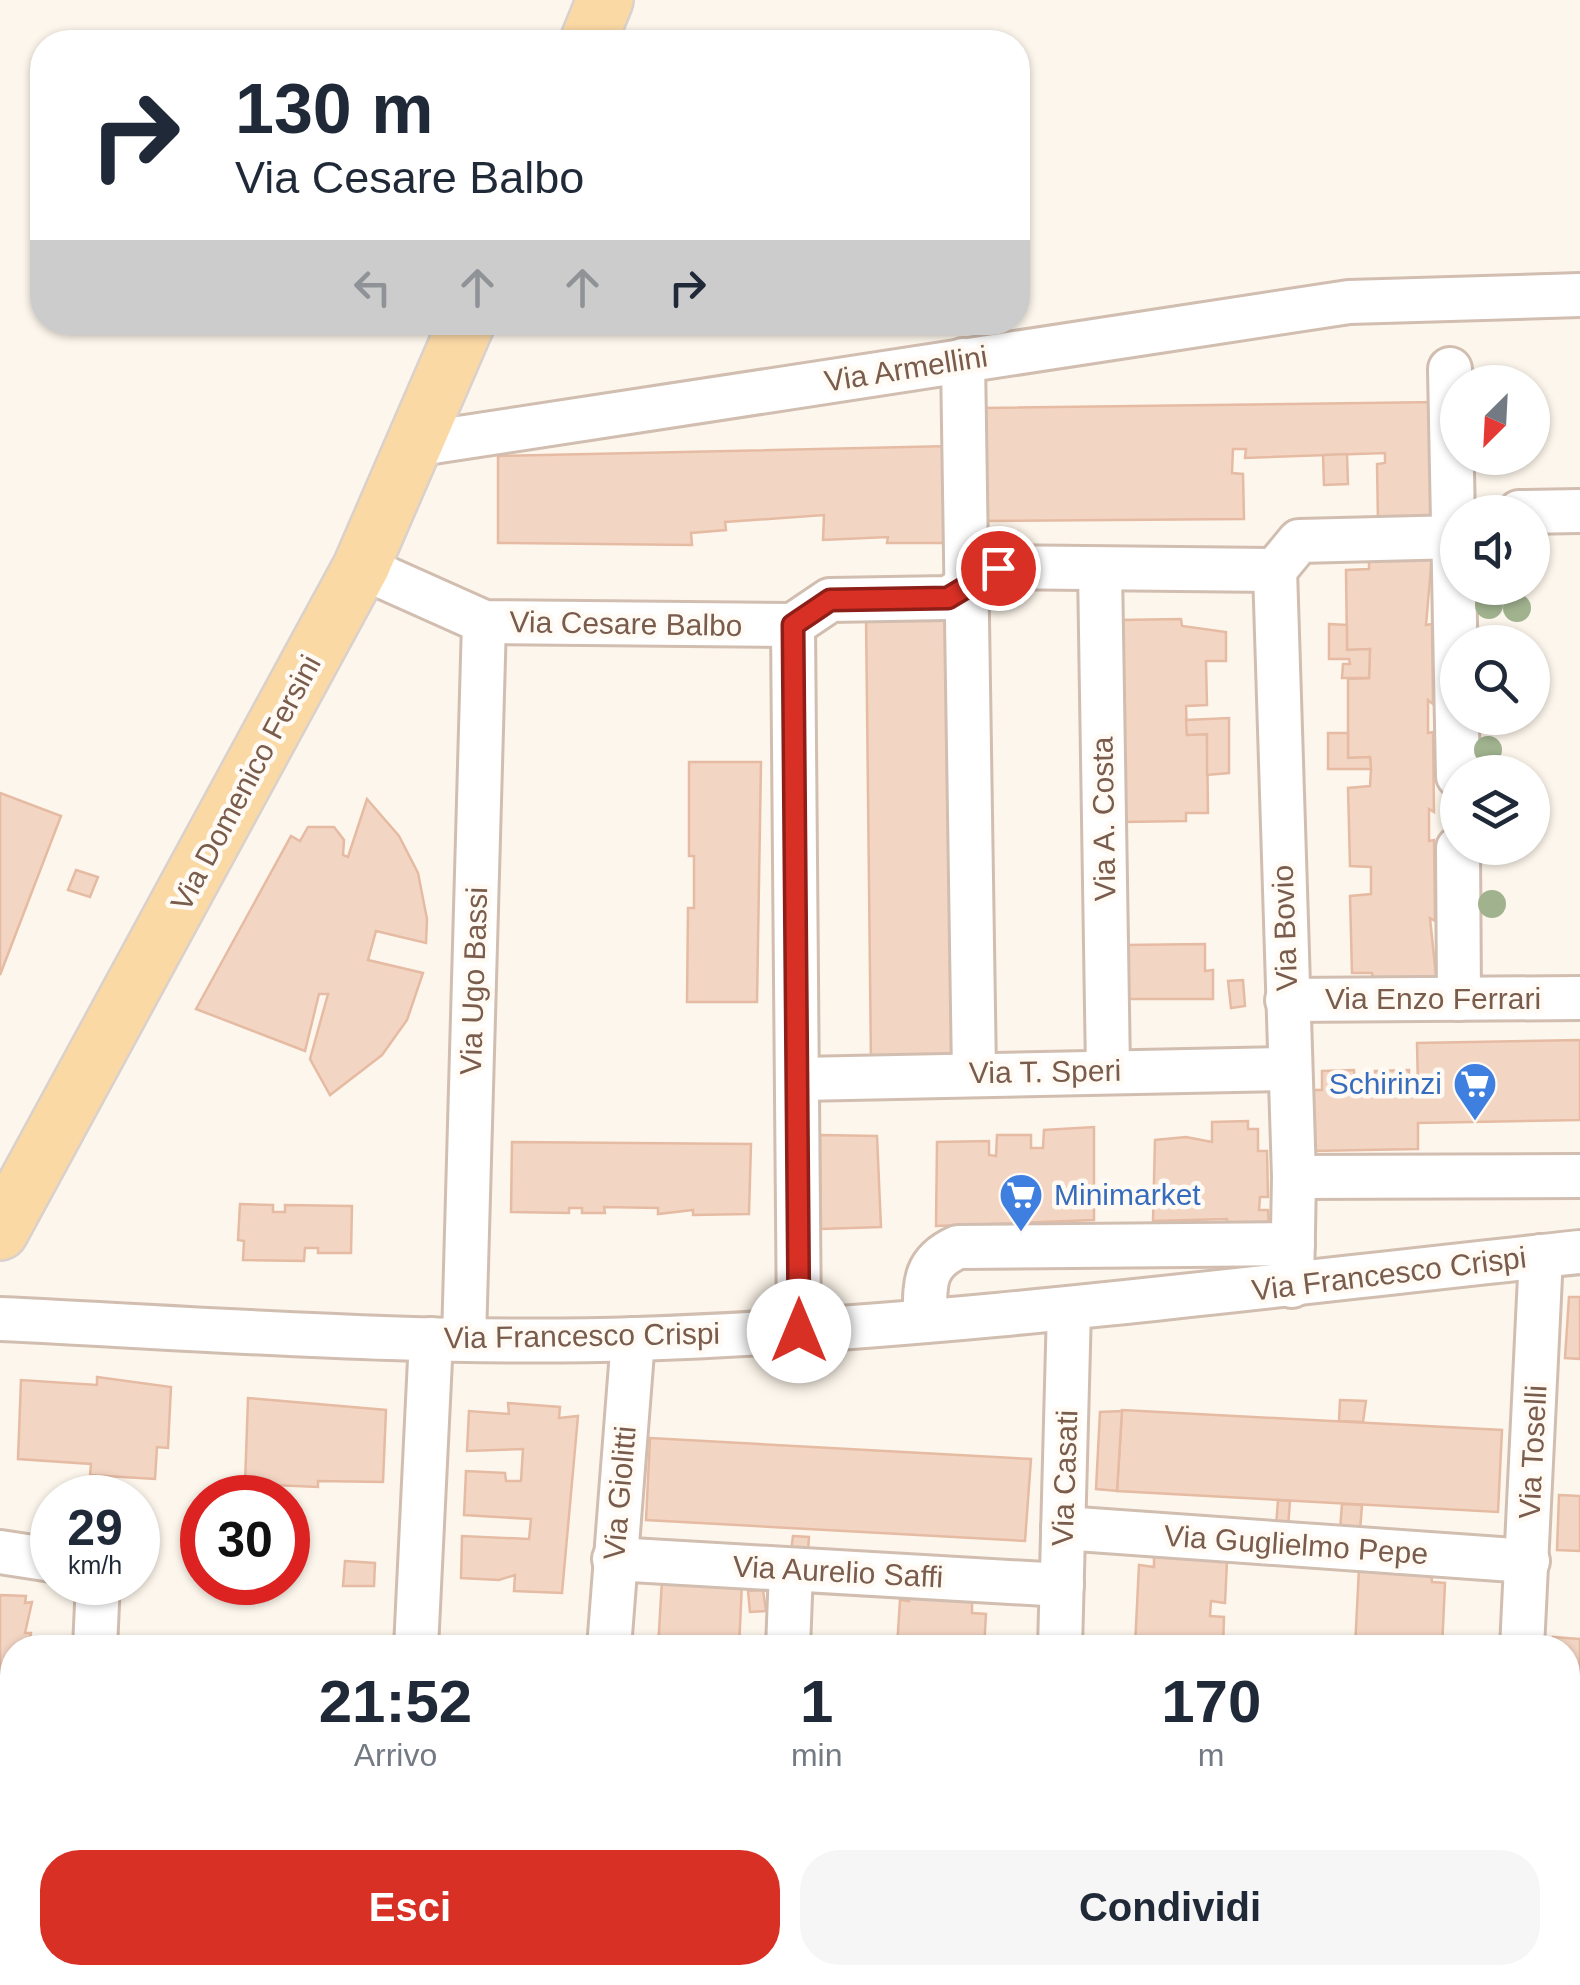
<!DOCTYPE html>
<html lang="it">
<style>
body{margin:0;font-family:Arial,sans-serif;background:#f6f6f7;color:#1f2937;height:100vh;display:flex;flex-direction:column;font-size:38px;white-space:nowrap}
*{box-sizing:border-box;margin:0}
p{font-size:32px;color:#747a83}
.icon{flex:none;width:55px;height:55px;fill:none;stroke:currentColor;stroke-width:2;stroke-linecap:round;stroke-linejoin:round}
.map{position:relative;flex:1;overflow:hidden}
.panel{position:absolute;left:0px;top:1635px;width:1580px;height:350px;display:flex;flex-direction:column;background:#fff;border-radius:40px 40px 0 0;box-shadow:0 2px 8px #0004}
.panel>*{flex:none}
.hud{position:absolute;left:30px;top:30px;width:1000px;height:305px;border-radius:40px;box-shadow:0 2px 8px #0004;background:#fff;color:#1f2937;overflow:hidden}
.needle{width:65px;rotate:204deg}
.buttons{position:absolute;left:1440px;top:365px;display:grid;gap:20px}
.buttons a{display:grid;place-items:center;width:110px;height:110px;border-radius:50%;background:#fff;box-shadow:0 2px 8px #0004;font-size:50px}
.speed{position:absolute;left:30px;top:1475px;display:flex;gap:20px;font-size:50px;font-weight:700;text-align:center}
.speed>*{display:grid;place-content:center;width:130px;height:130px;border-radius:50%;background:#fff;box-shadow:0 2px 8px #0004;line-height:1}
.speed small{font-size:25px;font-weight:400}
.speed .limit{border:15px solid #d22;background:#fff;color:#111}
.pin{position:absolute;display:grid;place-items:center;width:85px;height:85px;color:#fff;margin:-42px;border:5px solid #fff;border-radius:50%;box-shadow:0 2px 10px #0007}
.me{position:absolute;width:110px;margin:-55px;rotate:0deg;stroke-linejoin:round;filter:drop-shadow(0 0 8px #0008)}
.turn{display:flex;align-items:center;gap:35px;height:210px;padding:0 40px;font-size:45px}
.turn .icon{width:130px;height:130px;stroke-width:2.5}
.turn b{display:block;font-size:70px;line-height:85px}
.lanes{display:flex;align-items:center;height:95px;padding:0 40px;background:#0003;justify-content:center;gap:50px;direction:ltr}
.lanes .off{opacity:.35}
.eta{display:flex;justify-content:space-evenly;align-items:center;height:170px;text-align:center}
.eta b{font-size:60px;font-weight:600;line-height:70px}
.action{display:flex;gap:20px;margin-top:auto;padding:20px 40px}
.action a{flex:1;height:115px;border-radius:40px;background:#d93025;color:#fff;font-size:40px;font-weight:600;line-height:115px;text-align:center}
.action a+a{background:#f6f6f7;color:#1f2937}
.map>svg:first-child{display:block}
.building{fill:#f3d5c3;stroke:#e6bba3;stroke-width:2.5}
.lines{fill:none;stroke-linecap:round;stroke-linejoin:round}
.minor-casing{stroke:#d1beb0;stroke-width:48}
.major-casing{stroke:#dad1cd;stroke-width:60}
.minor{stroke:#fff;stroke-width:42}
.major{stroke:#fbd9a5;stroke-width:55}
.tree{fill:#a0b28e}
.route-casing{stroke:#8d1f18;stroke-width:25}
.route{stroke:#d93025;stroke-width:18}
.labels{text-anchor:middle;stroke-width:9;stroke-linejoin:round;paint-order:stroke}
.street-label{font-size:30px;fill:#7a5c4d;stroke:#fffaf3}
.shop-label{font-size:30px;fill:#366cbe;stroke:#fffaf3;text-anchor:end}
</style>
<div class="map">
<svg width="1580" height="1985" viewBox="0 0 1580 1985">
<rect width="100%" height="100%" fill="#fdf6ec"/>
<g class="building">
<polygon points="1437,402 1437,519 1378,522 1377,464 1385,463 1385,453 1245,458 1246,449 1233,449 1232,473 1243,474 1244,519 985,521 984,408"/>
<polygon points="951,446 951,543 887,543 888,537 823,540 824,515 725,522 726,530 691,533 692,545 498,543 498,456"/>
<polygon points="1347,454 1348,484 1324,485 1323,455"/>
<polygon points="1369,555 1432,555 1426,625 1432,624 1433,704 1428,700 1428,733 1433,732 1434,812 1429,809 1429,841 1434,840 1435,921 1430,918 1437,986 1373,981 1372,973 1352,973 1350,896 1371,894 1371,867 1350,866 1348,788 1370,786 1371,769 1370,757 1348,758 1348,679 1369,678 1370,649 1347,650 1346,570 1369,569"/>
<polygon points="866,615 951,615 956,1063 871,1064"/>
<polygon points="1181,619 1182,626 1226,632 1226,661 1206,661 1207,705 1186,706 1187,735 1207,734 1208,813 1186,813 1186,821 1124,822 1120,620"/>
<polygon points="1329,624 1347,625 1347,650 1370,649 1369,678 1342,678 1343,664 1350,664 1349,659 1329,659"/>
<polygon points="1229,718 1229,773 1207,775 1207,734 1187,735 1186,720"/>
<polygon points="1328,733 1348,733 1348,758 1370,757 1371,769 1328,769"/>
<polygon points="689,762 761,762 757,1002 687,1002 688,908 694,908 694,856 689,856"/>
<polygon points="0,793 61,816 0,975"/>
<polygon points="367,799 399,836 418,873 427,919 426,943 376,931 368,960 423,973 407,1020 382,1055 330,1095 310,1059 328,994 319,994 305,1051 196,1009 291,836 300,841 308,827 334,827 344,840 343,855 348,857"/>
<polygon points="76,870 98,877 90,897 68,890"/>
<polygon points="1205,944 1205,971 1213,970 1213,999 1125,999 1125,945"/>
<polygon points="1243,980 1245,1006 1231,1008 1228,981"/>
<polygon points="1580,1040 1580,1120 1418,1123 1418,1149 1312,1151 1310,1090 1322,1090 1322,1071 1354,1070 1355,1089 1375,1088 1375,1071 1409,1070 1409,1088 1418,1088 1417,1043"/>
<polygon points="1248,1121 1248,1129 1258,1129 1258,1151 1267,1151 1268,1197 1260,1197 1259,1210 1268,1210 1269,1226 1227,1226 1227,1219 1153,1221 1155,1140 1186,1137 1212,1142 1212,1122"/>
<polygon points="1094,1127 1094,1220 936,1226 937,1142 989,1141 989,1155 996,1156 997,1135 1031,1135 1031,1148 1043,1148 1044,1130"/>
<polygon points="820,1135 877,1136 881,1227 821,1229"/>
<polygon points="512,1142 751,1144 749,1214 693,1215 693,1210 658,1214 658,1208 604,1207 605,1213 582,1213 582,1208 569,1208 569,1213 511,1212"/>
<polygon points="240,1204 273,1205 273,1212 285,1212 285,1205 352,1206 351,1253 318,1253 318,1248 305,1248 304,1261 243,1260 244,1241 238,1240"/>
<polygon points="1569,1297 1580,1297 1580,1359 1565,1358"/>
<polygon points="97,1377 171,1387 168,1448 157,1447 155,1479 90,1475 91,1464 18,1459 21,1380 97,1385"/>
<polygon points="248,1398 386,1410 383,1482 318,1481 318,1487 245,1484"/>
<polygon points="1340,1400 1366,1401 1363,1422 1339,1421"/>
<polygon points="508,1403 560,1407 559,1418 578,1416 562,1593 514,1591 515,1575 499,1580 461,1578 462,1536 529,1539 531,1519 464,1515 466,1471 505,1473 506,1481 521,1481 523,1449 467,1451 469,1411 509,1414"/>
<polygon points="1122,1410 1502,1430 1498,1512 1117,1491"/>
<polygon points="1122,1411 1117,1491 1096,1489 1100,1412"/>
<polygon points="650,1438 1031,1459 1025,1541 646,1520"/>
<polygon points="1559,1495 1580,1496 1580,1551 1557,1550"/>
<polygon points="1278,1500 1290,1501 1288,1527 1276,1527"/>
<polygon points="1342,1504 1362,1505 1360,1531 1340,1530"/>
<polygon points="793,1536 809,1537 808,1552 791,1551"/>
<polygon points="1154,1554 1220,1556 1220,1562 1227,1561 1225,1603 1211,1601 1210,1616 1224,1617 1223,1648 1135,1646 1139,1565 1154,1567"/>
<polygon points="345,1561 375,1563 374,1586 343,1586"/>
<polygon points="1359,1568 1431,1568 1432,1582 1445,1583 1442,1648 1355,1648"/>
<polygon points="662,1580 742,1583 739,1648 658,1648"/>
<polygon points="763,1590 766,1611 750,1612 748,1591"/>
<polygon points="0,1595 26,1596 25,1603 32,1602 25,1633 31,1633 29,1648 12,1648 10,1666 12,1760 6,1760 4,1771 10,1772 6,1796 12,1797 12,1867 2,1868 2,1873 0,1873"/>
<polygon points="909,1595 972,1599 972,1613 986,1614 984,1648 897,1648 900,1600 909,1601"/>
<polygon points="1553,1637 1580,1639 1580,1694 1568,1693 1568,1648 1553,1648"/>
<polygon points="178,1638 261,1645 261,1648 177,1648"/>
<polygon points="1568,1780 1580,1781 1580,1836 1568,1836"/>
<polygon points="0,1880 1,1902 12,1904 12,1921 6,1925 12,1926 8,1956 12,1956 11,1973 4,1972 2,1979"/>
<polygon points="168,1972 226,1972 225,1985 167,1985"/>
<polygon points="452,1972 535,1972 534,1985 452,1985"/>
<polygon points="640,1972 721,1972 720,1985 640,1985"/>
<polygon points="894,1972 968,1972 967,1985 880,1985 880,1979 894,1980"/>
<polygon points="1132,1972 1205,1972 1204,1984 1131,1984"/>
<polygon points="1339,1972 1425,1972 1424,1985 1338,1985"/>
</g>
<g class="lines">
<defs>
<g id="minor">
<polyline points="963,360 974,1074"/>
<polyline points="1450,369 1458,776"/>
<polyline points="413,445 1349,302 1580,295"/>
<polyline points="1519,512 1580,511"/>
<polyline points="361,567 484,622 793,625 830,600 948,598 998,567 1275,570 1299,541 1458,537"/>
<polyline points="1100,569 1108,1070"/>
<polyline points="1275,570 1294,1177 1292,1286"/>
<polyline points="793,625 799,1331"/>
<polyline points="1458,848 1459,999"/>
<polyline points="1287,1000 1580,998"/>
<polyline points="800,1079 1290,1069"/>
<polyline points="1294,1177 1580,1176"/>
<path d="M0 1319C212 1329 425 1346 637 1339 953 1328 1266 1285 1580 1252"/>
<path d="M925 1321C925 1285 922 1263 958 1247L1293 1244"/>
<polyline points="464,1339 484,622"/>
<polyline points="1063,1528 1528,1561"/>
<polyline points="0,1552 52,1560"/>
<polyline points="614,1559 1062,1585"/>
<polyline points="95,1648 98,1582"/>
<polyline points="416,1648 431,1339"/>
<polyline points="609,1648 633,1339"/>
<polyline points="788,1648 791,1570"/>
<polyline points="1060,1648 1069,1309"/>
<polyline points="1522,1648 1541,1256"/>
<polyline points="789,1972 789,1985"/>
<polyline points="1501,1972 1580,1980"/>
<polyline points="82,1985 82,1972"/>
<polyline points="399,1985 400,1972"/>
<polyline points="592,1985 593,1972"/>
<polyline points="1050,1985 1051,1972"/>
<polyline points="1272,1985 1273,1972"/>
</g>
<g id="major">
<polyline points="588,42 605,0"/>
<polyline points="0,1232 361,567 467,322"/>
</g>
</defs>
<use href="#minor" class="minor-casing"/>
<use href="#major" class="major-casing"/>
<use href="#minor" class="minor"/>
<use href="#major" class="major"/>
</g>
<g class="tree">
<circle cx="1489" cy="605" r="14"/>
<circle cx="1517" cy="608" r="14"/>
<circle cx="1488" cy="750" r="14"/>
<circle cx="1492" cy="904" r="14"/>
</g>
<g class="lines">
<defs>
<polyline id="route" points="799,1331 793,625 830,600 948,598 998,568"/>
</defs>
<use href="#route" class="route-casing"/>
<use href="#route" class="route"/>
</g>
<defs>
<symbol id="supermarket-pin" viewBox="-11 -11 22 30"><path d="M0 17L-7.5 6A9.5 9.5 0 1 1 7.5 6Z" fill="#3f7fe0" stroke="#fffaf3"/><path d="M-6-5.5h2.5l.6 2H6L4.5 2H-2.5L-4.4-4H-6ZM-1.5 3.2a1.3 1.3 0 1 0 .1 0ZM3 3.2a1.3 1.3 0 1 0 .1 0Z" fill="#fff"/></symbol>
</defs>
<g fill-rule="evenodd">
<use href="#supermarket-pin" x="1450" y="1059" width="50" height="68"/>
<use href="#supermarket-pin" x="996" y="1170" width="50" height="68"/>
</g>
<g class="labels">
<g class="street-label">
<text transform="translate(906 369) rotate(-9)" y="10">Via Armellini</text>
<text transform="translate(626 624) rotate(1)" y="10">Via Cesare Balbo</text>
<text transform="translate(246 783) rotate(-62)" y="10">Via Domenico Fersini</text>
<text transform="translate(1104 819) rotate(-91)" y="10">Via A. Costa</text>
<text transform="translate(1285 928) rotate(-92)" y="10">Via Bovio</text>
<text transform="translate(474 981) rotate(-88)" y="10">Via Ugo Bassi</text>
<text x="1433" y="1009">Via Enzo Ferrari</text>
<text transform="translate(1045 1072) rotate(-1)" y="10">Via T. Speri</text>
<text transform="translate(1389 1274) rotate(-7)" y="10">Via Francesco Crispi</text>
<text transform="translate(582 1336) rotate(-1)" y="10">Via Francesco Crispi</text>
<text transform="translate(1533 1452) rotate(-87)" y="10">Via Toselli</text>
<text transform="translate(1065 1478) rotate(-88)" y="10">Via Casati</text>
<text transform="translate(620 1493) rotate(-85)" y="10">Via Giolitti</text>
<text transform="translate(1296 1545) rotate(4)" y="10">Via Guglielmo Pepe</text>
<text transform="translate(838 1572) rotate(3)" y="10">Via Aurelio Saffi</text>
</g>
<g class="shop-label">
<text x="1442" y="1094">Schirinzi</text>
<text x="1054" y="1205" text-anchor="start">Minimarket</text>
</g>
</g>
</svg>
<div class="buttons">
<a><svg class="needle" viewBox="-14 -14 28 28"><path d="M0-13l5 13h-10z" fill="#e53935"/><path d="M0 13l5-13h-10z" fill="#747a83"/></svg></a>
<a><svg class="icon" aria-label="sound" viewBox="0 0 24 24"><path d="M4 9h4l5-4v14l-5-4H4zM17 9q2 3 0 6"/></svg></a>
<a><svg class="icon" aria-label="search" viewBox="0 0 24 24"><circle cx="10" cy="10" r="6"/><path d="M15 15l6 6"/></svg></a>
<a><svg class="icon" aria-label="layers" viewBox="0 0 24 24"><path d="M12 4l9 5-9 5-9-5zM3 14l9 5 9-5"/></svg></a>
</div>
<div class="speed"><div>29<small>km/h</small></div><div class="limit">30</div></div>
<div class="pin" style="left:998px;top:568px;background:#d93025"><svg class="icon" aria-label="arrive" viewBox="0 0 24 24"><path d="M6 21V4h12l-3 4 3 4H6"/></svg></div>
<svg class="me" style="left:799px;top:1331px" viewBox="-20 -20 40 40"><circle r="19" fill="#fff"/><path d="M0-13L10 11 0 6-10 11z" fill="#d93025"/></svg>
<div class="hud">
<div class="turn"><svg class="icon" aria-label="right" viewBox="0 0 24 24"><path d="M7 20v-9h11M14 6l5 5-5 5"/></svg><div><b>130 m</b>Via Cesare Balbo</div></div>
<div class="lanes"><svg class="icon off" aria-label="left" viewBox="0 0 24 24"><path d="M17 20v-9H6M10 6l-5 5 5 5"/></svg><svg class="icon off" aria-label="ahead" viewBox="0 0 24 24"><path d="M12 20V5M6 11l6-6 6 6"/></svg><svg class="icon off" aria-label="ahead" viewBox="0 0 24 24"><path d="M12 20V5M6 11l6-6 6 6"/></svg><svg class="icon" aria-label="right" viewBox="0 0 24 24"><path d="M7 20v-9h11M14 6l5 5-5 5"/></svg></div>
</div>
<section class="panel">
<div class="eta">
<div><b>21:52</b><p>Arrivo</p></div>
<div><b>1</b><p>min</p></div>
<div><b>170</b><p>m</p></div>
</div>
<div class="action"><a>Esci</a><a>Condividi</a></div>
</section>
</div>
